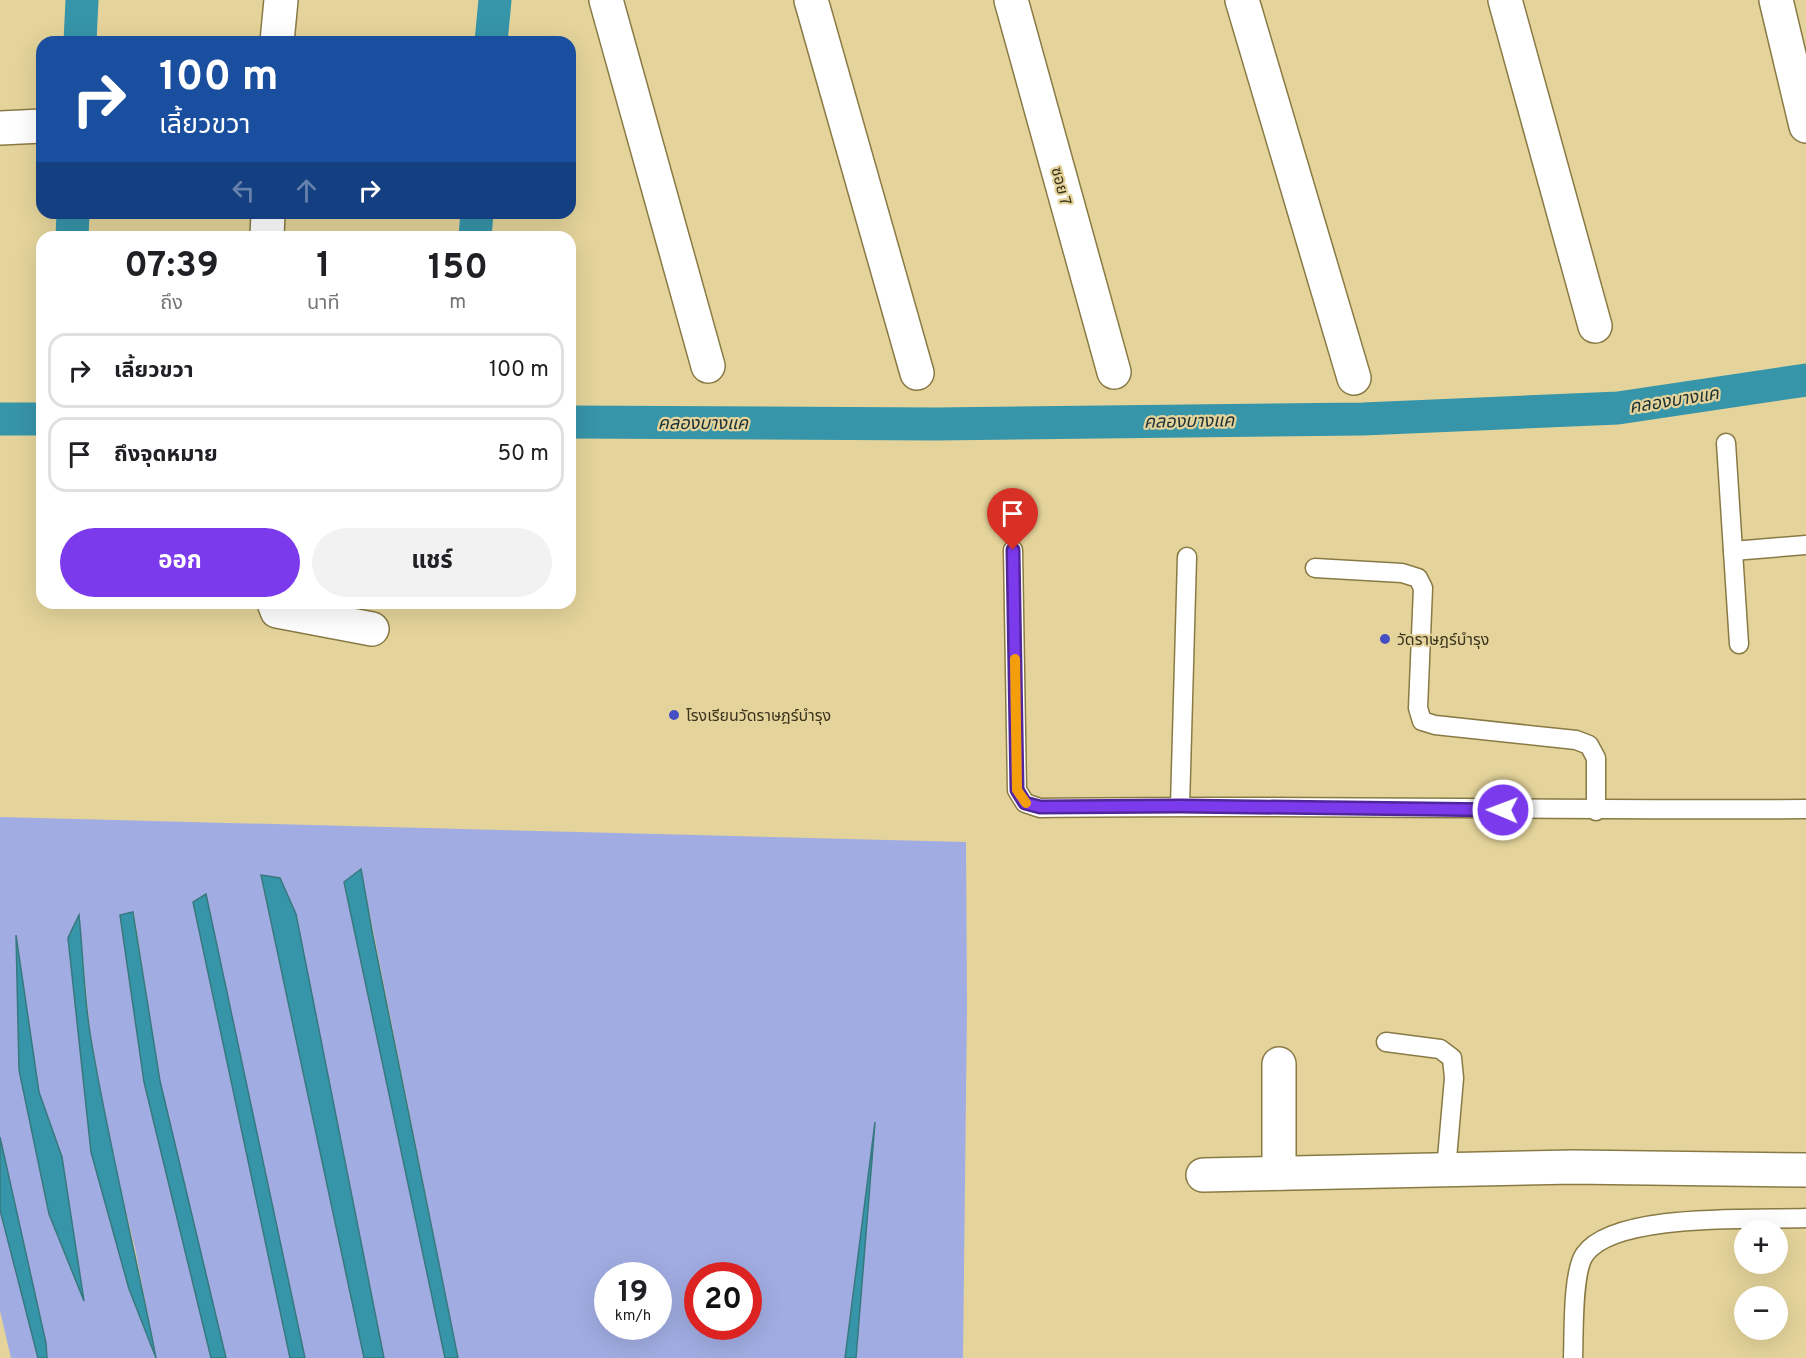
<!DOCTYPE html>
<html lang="th">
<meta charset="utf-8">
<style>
body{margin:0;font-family:Overpass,"Noto Sans Thai",sans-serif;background:#f2f2f2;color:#202124;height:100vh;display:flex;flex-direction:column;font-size:22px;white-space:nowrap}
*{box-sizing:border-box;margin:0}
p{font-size:20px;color:#757577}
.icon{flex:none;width:33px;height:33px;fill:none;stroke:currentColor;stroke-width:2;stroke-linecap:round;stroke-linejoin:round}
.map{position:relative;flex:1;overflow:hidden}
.details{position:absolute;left:36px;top:231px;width:540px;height:378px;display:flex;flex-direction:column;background:#fff;border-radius:18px;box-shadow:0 6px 24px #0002}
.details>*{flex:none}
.guide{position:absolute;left:36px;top:36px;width:540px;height:183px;border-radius:18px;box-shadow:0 6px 24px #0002;background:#1a4fa0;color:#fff;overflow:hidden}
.tools{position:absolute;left:1734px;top:1220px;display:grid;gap:12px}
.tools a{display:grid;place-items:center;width:54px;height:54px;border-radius:50%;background:#fff;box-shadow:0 6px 24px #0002;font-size:30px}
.speed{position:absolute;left:594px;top:1262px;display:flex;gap:12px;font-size:30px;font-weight:700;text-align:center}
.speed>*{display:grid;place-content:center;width:78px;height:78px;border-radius:50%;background:#fff;box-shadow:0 6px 24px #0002;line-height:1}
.speed small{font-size:15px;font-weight:400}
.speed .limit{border:9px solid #d22;background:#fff;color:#111}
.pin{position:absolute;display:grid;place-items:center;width:51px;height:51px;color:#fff;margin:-62px -26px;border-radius:50% 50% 50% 0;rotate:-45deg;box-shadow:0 0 6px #0007}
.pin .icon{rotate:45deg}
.me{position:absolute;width:66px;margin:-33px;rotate:271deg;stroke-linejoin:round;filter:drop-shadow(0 0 4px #0008)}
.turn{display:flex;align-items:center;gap:21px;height:126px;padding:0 24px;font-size:27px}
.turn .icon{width:78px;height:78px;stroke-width:2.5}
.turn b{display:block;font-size:42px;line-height:51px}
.lanes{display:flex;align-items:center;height:57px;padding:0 24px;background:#0003;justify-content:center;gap:30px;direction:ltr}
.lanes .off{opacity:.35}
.eta{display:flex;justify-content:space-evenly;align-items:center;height:102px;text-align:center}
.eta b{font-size:36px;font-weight:700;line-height:42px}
.button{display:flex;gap:12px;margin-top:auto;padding:12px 24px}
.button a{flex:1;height:69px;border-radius:36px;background:#7c3aed;color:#fff;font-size:24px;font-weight:700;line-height:69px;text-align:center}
.button a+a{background:#f2f2f2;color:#202124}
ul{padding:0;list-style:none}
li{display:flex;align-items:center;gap:18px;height:75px;margin:0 12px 9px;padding:0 12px;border:3px solid #e0e0e0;border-radius:18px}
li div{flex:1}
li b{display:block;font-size:22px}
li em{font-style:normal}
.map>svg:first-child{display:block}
.green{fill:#a1ade2;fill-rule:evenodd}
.water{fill:#3795a9;stroke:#38787f;stroke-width:1.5}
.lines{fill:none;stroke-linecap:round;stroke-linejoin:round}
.canal{stroke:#3795a9;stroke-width:33}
.lane-casing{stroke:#897a45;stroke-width:21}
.street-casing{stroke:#897a45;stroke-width:36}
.lane{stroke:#fff;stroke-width:18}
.street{stroke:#fff;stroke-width:33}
.route-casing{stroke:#51269a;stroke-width:15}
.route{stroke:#7c3aed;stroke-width:10}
.slow{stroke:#f59e0b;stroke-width:10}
.poi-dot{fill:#464ec3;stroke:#e4d49b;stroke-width:2}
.labels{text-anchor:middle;stroke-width:4.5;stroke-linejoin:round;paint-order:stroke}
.street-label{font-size:16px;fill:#3b341e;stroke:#e4d49b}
.poi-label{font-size:16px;fill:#3b341e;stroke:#e4d49b;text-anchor:start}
.water-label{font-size:18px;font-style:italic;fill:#1c3136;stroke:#e4d49b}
</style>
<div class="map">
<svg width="1806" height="1358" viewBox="0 0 1806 1358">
<rect width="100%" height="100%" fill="#e4d49b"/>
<g class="green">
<path d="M0 817 966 842 967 1007 963 1358H856L873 1142 845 1358H458L361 869 344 883 445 1358H384L296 914 261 876 364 1358H305L205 894 193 902 290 1358H226L160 1081 134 913 120 915 144 1082 211 1358H47L46 1343 0 1137ZM79 917 90 1031 114 1163 135 1248 156 1357 129 1289 68 938ZM17 942 39 1092 62 1157 83 1297 49 1214 19 1070ZM608 1275H658V1326H608ZM698 1275H748V1326H698Z"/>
<polygon points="0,1210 38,1358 11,1358 0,1311"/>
</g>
<g class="water">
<polygon points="361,869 373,936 458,1358 445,1358 344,882"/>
<polygon points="261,875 280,878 296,914 384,1358 364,1358"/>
<polygon points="206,894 305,1358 290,1358 193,902"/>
<polygon points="133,912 160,1081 226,1358 211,1358 144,1082 120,915"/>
<path d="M79 915C83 954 84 994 90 1033 108 1142 135 1249 156 1358L129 1289 91 1152 68 938Z"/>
<polygon points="16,935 39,1092 62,1157 84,1301 49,1214 19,1070"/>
<polygon points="875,1122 856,1358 845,1358"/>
<polygon points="0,1137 46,1343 47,1358 38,1358 0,1210"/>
</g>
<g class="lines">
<g class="canal">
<polyline points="80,42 82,0"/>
<polyline points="491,42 495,0"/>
<polyline points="72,237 73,213"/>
<polyline points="475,237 477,213"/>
<polyline points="0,419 42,419"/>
<polyline points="570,422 936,424 1363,419 1618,408 1806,380"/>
</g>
<defs>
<g id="lane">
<polyline points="1726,443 1739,644"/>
<path d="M1013 550 1017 790 1025 803 1040 808C1295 804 1551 811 1806 809"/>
<polyline points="1733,551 1806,545"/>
<polyline points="1315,568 1402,573 1418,578 1423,588 1418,708 1422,721 1435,725 1576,740 1589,745 1596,758 1596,811"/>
<polyline points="1180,806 1187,557"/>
<polyline points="1386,1042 1440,1049 1452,1058 1454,1078 1446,1170"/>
<path d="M1573 1358C1574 1335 1572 1271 1585 1254 1615 1212 1756 1220 1806 1218"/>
</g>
<g id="street">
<polyline points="606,0 708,366"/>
<polyline points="811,0 917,373"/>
<polyline points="1011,0 1114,372"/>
<polyline points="1242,0 1354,378"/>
<polyline points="1505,0 1595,326"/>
<polyline points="1776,0 1806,126"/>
<polyline points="277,42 281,0"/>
<polyline points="0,128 42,126"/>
<polyline points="267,237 268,213"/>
<polyline points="274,603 277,611 372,629"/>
<polyline points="1279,1064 1279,1173"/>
<polyline points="1203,1175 1573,1167 1806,1170"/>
</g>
</defs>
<use href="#lane" class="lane-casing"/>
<use href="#street" class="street-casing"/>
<use href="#lane" class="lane"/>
<use href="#street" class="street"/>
</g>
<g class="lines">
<defs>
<polyline id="route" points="1013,550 1017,790 1025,803 1040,807 1180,806 1503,810"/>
</defs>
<use href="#route" class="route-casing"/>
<use href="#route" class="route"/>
<polyline class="slow" points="1015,659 1017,790 1026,803"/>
</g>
<g class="poi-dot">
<circle cx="1385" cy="639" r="6"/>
<circle cx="674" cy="715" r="6"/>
</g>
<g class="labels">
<g class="street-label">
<text transform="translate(1062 186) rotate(75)" y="6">ซอย 7</text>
</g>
<g class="poi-label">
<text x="1397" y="645">วัดราษฎร์บำรุง</text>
<text x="686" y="721">โรงเรียนวัดราษฎร์บำรุง</text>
</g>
<g class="water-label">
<text transform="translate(1674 400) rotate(-9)" y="6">คลองบางแค</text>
<text transform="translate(1189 421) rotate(-1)" y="6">คลองบางแค</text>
<text x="703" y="429">คลองบางแค</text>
</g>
</g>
</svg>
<div class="tools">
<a>+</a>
<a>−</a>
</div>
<div class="speed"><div>19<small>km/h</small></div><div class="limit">20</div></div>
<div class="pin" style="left:1013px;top:550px;background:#d93025"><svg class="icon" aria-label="arrive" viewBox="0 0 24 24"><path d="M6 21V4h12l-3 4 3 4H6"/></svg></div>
<svg class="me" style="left:1503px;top:810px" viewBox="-20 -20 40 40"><circle r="17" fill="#7c3aed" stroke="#fff" stroke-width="3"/><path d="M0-11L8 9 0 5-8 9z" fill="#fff"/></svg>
<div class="guide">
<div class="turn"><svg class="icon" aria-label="right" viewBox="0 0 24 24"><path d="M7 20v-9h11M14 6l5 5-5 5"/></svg><div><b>100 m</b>เลี้ยวขวา</div></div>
<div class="lanes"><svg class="icon off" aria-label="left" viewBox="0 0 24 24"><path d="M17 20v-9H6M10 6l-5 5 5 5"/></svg><svg class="icon off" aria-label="ahead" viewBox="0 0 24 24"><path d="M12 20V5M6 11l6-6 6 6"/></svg><svg class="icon" aria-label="right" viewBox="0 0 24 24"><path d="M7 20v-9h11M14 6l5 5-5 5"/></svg></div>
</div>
<section class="details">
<div class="eta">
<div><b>07:39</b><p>ถึง</p></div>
<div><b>1</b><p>นาที</p></div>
<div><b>150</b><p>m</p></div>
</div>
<ul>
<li><svg class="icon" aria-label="right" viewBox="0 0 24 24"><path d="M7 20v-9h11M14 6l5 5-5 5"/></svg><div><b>เลี้ยวขวา</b></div><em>100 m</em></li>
<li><svg class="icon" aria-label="arrive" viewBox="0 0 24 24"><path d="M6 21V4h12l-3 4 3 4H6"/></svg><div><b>ถึงจุดหมาย</b></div><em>50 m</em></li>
</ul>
<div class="button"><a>ออก</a><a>แชร์</a></div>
</section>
</div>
